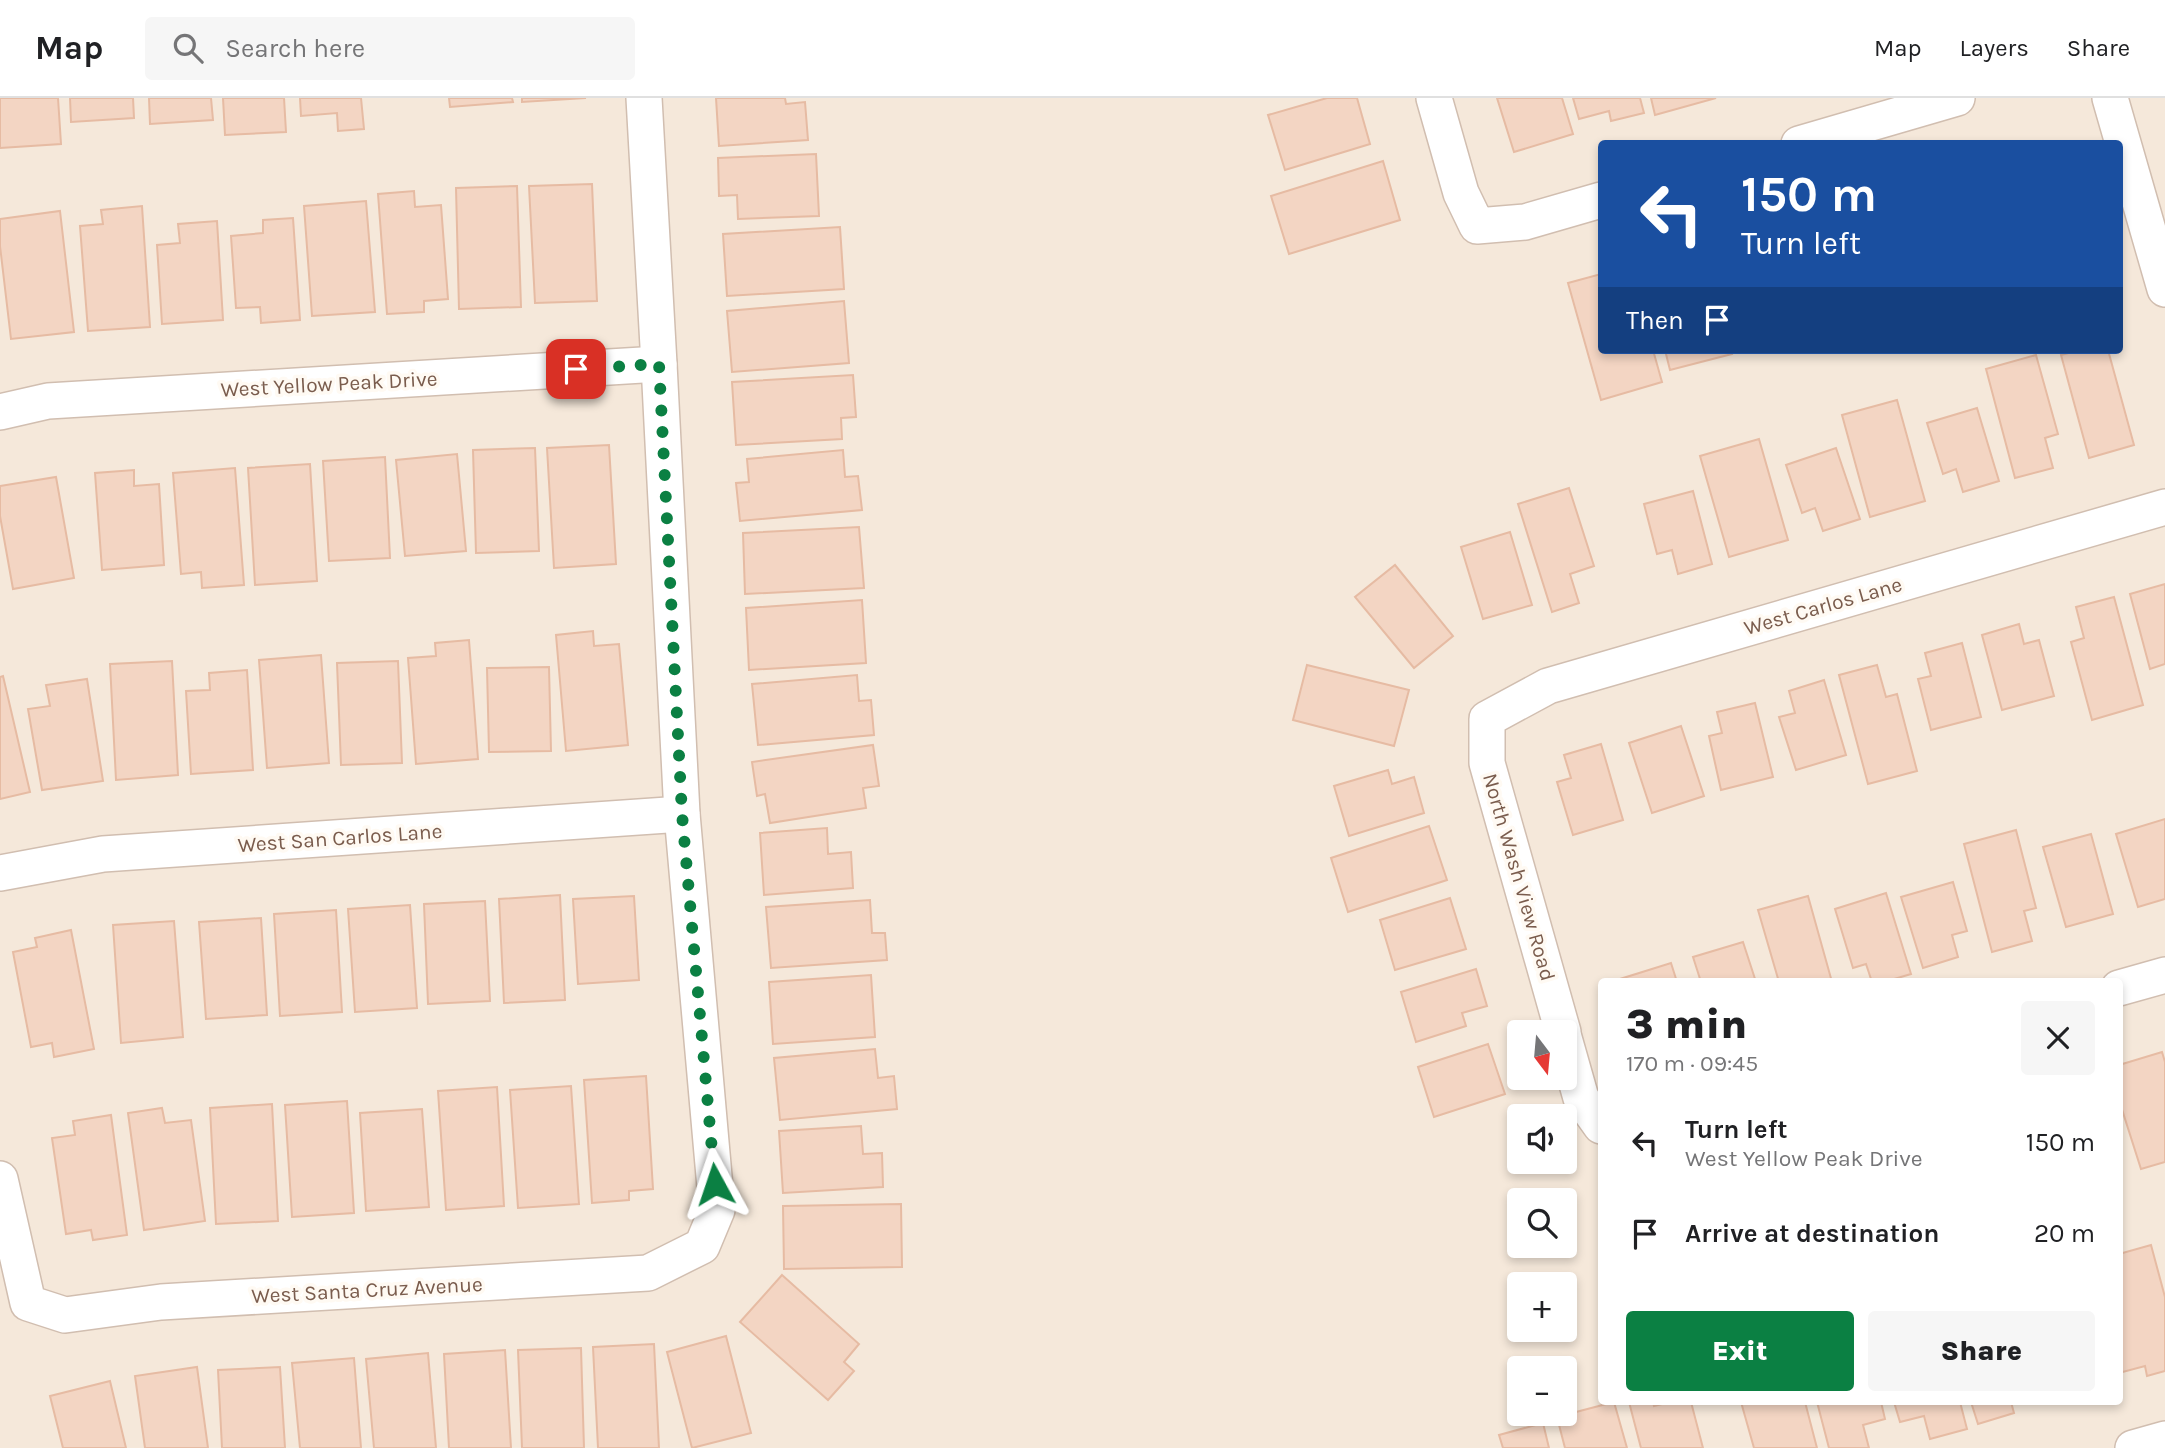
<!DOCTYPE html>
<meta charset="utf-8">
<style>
body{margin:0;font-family:Karla,sans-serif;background:#f6f6f6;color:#202124;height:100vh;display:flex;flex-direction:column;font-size:26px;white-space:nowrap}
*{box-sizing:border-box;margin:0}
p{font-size:23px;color:#757577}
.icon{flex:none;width:38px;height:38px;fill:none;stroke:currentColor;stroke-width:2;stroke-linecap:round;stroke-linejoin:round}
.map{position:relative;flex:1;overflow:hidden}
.drawer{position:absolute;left:1598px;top:880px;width:525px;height:427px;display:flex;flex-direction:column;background:#fff;border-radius:7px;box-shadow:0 4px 10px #0003}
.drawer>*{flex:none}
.hud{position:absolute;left:1598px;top:42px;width:525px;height:214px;border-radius:7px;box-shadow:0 4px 10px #0003;background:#1a4fa0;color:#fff;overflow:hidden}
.needle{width:46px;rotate:164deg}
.fabs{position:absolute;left:1507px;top:922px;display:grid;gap:14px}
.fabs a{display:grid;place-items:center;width:70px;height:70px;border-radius:7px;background:#fff;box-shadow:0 4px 10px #0003;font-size:35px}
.pin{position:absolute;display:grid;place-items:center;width:60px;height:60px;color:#fff;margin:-30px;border-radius:14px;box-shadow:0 4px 10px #0006}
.me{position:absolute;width:77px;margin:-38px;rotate:355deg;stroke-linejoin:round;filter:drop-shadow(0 0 5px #0008)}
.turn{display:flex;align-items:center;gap:24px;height:147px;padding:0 28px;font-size:32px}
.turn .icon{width:91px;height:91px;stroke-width:2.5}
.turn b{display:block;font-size:49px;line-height:60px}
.then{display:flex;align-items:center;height:66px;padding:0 28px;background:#0003;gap:14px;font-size:26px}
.round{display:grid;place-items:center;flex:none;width:74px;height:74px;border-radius:7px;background:#f6f6f6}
.summary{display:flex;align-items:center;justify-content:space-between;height:119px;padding:0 28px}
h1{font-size:42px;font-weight:800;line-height:52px}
.action{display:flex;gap:14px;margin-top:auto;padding:14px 28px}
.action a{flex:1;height:80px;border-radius:7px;background:#0b8043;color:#fff;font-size:28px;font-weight:800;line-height:80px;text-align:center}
.action a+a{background:#f6f6f6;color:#202124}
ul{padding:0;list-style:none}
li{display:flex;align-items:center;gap:21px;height:91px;padding:0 28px}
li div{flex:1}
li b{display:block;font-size:26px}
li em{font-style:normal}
header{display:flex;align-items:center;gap:42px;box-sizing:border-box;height:98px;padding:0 35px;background:#fff;border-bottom:2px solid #e0e0e0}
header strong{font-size:33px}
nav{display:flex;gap:38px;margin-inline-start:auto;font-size:24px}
.search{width:490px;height:63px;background:#f6f6f6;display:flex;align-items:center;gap:18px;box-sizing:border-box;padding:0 24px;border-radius:7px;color:#757577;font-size:26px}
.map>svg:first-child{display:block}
.residential{fill:#f5e8da;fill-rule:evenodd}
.building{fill:#f3d5c3;stroke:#e6bba3;stroke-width:2}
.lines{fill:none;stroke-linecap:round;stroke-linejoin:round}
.minor-casing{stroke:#d1beb0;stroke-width:38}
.minor{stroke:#fff;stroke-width:35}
.route{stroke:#0b8043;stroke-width:12;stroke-dasharray:0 21.6}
.labels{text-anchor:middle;stroke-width:7;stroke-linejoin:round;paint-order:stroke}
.street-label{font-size:21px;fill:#7a5c4d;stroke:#fffaf3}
</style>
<header>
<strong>Map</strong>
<div class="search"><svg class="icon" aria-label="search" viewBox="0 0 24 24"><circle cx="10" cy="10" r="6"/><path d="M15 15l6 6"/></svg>Search here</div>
<nav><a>Map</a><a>Layers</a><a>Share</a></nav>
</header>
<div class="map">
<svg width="2165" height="1350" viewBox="0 0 2165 1350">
<rect width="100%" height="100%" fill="#fdf6ec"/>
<path class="residential" d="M0 0H2165V1350H0ZM1601 46H2119V252H1601ZM1601 884H2119V1304H1601ZM1519 934H1564V980H1519ZM1519 1018H1564V1064H1519ZM1519 1102H1564V1148H1519ZM1519 1186H1564V1232H1519ZM1519 1270H1564V1316H1519Z"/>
<g class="building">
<polygon points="0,0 58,0 61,46 0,50"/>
<polygon points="70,0 133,0 134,20 71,24"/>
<polygon points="149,0 211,0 213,22 150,26"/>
<polygon points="223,0 284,0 286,34 225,37"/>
<polygon points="300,0 361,0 364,31 338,33 337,15 301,18"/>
<polygon points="449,0 512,0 513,4 450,9"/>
<polygon points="522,0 586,0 522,4"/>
<polygon points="716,0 785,0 786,6 805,4 808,42 719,48"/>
<polygon points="1327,0 1357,0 1370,46 1285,72 1268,17"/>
<polygon points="1497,0 1562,0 1573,36 1514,54"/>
<polygon points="1573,0 1640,0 1644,15 1611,23 1609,13 1579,21"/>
<polygon points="1651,0 1716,0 1655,17"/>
<polygon points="816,56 819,118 738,121 737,97 719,98 718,60"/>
<polygon points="1383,63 1400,122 1289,156 1271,98"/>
<polygon points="592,86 597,203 535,205 529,88"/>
<polygon points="517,88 521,209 459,211 456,90"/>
<polygon points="414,93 415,109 441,107 448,201 424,203 424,214 387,216 378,96"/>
<polygon points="366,103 375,214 312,218 304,108"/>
<polygon points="142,108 150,229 88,233 80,128 103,126 101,112"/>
<polygon points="60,113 74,234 11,241 0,148 0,121"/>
<polygon points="293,120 300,222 261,225 260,209 236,210 231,138 263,135 263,122"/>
<polygon points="217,123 223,222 162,226 157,147 180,145 178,126"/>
<polygon points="840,129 844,191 727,198 723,136"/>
<polygon points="1601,176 1601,252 1653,252 1662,284 1601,302 1568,185"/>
<polygon points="844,203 849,265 732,274 727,213"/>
<polygon points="1665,252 1731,252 1732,256 1670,272"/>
<polygon points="2080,252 2108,252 2134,347 2089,360 2061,257"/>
<polygon points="2036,257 2058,336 2045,340 2053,370 2015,380 1986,271"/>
<polygon points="853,277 856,319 841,320 842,341 736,347 732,284"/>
<polygon points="1897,302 1925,403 1870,419 1842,317"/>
<polygon points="1977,310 1999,383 1963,394 1956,371 1943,376 1927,325"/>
<polygon points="1759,341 1788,442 1729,459 1700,358"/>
<polygon points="609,347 616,466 554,470 547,350"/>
<polygon points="535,350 539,453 476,455 473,352"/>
<polygon points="1836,350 1860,421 1823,433 1815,410 1802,415 1786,367"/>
<polygon points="843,352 845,379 858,378 862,412 740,423 736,385 749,384 747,361"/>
<polygon points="457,356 466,453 405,458 396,362"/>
<polygon points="385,359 390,460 329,463 323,363"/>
<polygon points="310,366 317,483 255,487 248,370"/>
<polygon points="235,370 244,487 202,490 201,474 181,476 173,375"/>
<polygon points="134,372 134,388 159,386 164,467 102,472 95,375"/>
<polygon points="56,379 74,480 13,491 0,418 0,388"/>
<polygon points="1569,390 1594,468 1570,476 1579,505 1552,514 1518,406"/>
<polygon points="1693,393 1712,466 1678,476 1672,452 1657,456 1644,406"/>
<polygon points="859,429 864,490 745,496 743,435"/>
<polygon points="1510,434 1532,507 1483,521 1461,449"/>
<polygon points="1395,467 1453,538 1414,570 1355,499"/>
<polygon points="2165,486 2165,566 2150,571 2130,496"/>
<polygon points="2114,499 2143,607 2092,622 2071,544 2084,540 2076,509"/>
<polygon points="862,502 866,565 749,572 746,510"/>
<polygon points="2019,526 2024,546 2039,542 2054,598 2002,612 1982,537"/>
<polygon points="593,533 594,548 619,546 628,647 566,653 556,537"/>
<polygon points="469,542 478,661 416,666 408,560 436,558 435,545"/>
<polygon points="1962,545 1981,619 1931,632 1918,581 1931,578 1925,555"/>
<polygon points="321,557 329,665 267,670 259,562"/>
<polygon points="172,563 178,677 116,682 110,566"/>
<polygon points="398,563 402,665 341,667 337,565"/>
<polygon points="1307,567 1409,592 1394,648 1293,622"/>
<polygon points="1877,567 1886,599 1897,596 1917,673 1868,686 1839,577"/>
<polygon points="549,569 551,653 489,654 487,570"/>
<polygon points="247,572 253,672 191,676 186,593 210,592 209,575"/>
<polygon points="857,577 859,603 871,602 874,637 758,647 752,586"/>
<polygon points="3,578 30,694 0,701 0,579"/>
<polygon points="87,581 103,683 42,692 28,611 50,608 46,587"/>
<polygon points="1824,582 1846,657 1796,672 1779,619 1795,615 1789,593"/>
<polygon points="1755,605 1773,679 1721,692 1709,638 1722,635 1717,614"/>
<polygon points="1681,628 1704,698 1652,715 1629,645"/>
<polygon points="1601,646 1623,722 1573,737 1557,684 1571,680 1564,657"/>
<polygon points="873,647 879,688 863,690 866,710 770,725 765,696 757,698 752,664"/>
<polygon points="1388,672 1392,686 1414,679 1424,715 1349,738 1334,688"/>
<polygon points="2165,721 2165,801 2138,809 2116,736"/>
<polygon points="1429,728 1447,782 1348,814 1331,760"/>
<polygon points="827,730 828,756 851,754 853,790 764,797 760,735"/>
<polygon points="2016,732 2036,810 2024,813 2032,843 1992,854 1964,746"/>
<polygon points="2091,736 2113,816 2066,829 2043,749"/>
<polygon points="1953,784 1967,833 1952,837 1958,859 1923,870 1901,799"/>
<polygon points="1886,795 1911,876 1884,884 1872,884 1866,866 1853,870 1835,811"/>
<polygon points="560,797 565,902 504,905 499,801"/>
<polygon points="634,798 639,882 578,886 573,801"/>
<polygon points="1808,798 1832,884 1779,884 1758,812"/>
<polygon points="1450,800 1466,851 1395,872 1380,822"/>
<polygon points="870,802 872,835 885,835 887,862 771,870 766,809"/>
<polygon points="485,803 490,903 428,906 424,806"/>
<polygon points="410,807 417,910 355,914 348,811"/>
<polygon points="336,812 342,914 280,918 274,816"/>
<polygon points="261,820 267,917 206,921 199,824"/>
<polygon points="174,823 183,939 121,945 113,827"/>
<polygon points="71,832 94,951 54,959 52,945 31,949 13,854 37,849 35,840"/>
<polygon points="1743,844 1756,884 1701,884 1693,859"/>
<polygon points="1671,865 1677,884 1621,884 1620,881"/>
<polygon points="1476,871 1487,908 1462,915 1466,928 1416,944 1401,894"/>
<polygon points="871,877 875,939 773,946 769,884"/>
<polygon points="1488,946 1505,996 1434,1019 1418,969"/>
<polygon points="875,951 878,980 894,978 897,1011 780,1022 774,960"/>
<polygon points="2162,954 2165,964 2165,1064 2141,1071 2119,1002 2119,967"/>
<polygon points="646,978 653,1091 629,1093 629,1102 592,1105 584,982"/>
<polygon points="571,988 579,1106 518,1110 510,992"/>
<polygon points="497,989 504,1108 446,1112 438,993"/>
<polygon points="347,1003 354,1115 292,1119 285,1007"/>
<polygon points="272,1006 278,1123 216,1126 210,1010"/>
<polygon points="162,1010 165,1025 191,1022 205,1123 144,1132 128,1015"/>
<polygon points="422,1011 429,1109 366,1113 360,1015"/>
<polygon points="111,1017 127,1137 93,1142 91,1132 66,1136 52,1040 75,1037 73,1023"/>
<polygon points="861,1028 863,1056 882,1055 883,1089 783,1095 779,1033"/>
<polygon points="901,1106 902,1169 784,1171 783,1108"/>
<polygon points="2151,1147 2165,1199 2165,1273 2147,1278 2145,1268 2119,1275 2119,1156"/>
<polygon points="782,1177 859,1246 844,1264 854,1273 828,1302 740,1224"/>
<polygon points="726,1238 751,1335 692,1350 667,1254"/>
<polygon points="654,1246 659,1350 598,1350 593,1249"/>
<polygon points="581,1250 584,1350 522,1350 518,1252"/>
<polygon points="505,1252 511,1350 449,1350 444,1256"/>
<polygon points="428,1255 436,1350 374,1350 366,1261"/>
<polygon points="354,1260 361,1350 300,1350 292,1265"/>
<polygon points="197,1269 208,1350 145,1350 135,1278"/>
<polygon points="280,1269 285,1350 222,1350 218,1272"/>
<polygon points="110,1283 126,1350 63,1350 50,1298"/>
<polygon points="1614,1304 1627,1350 1565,1350 1557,1319"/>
<polygon points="1629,1304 1653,1304 1654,1308 1670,1304 1691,1304 1703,1350 1641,1350"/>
<polygon points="1741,1304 1805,1304 1817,1350 1754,1350"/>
<polygon points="1817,1304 1881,1304 1885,1321 1863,1327 1869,1350 1829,1350"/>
<polygon points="1894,1304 1960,1304 1967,1331 1930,1341 1924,1318 1900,1324"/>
<polygon points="1971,1304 2011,1304 2014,1315 1978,1326"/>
<polygon points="1543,1325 1549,1350 1503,1350 1499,1337"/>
</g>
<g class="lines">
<defs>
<g id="minor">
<polyline points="1434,0 1461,95 1477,128 1525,124 1601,102"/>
<polyline points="2110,0 2165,191"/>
<polyline points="1799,46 1957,0"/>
<polyline points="0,314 48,303 659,266"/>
<polyline points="0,775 103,756 682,716"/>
<polyline points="2119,890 2165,877"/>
<polyline points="1563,934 1487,665 1487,621 1548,588 2165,409"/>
<polyline points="1564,940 1581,1000 1601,1028"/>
<polyline points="0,1081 28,1205 65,1217 161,1204 648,1175 702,1148 717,1112 682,716 659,266 644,0"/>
<polyline points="2133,1350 2165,1341"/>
</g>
</defs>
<use href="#minor" class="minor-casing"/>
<use href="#minor" class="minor"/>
</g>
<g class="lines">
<polyline class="route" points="576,271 659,266 682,716 715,1086"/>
</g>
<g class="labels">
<g class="street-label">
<text transform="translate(329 286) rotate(-3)" y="7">West Yellow Peak Drive</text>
<text transform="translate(1823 508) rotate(-16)" y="7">West Carlos Lane</text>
<text transform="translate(340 740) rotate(-4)" y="7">West San Carlos Lane</text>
<text transform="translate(1519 779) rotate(74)" y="7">North Wash View Road</text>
<text transform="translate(367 1192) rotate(-3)" y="7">West Santa Cruz Avenue</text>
</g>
</g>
</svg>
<div class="fabs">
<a><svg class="needle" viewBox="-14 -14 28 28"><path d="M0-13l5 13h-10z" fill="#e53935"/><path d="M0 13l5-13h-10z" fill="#757577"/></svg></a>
<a><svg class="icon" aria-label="sound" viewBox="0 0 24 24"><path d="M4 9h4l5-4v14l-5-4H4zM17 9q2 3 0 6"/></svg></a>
<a><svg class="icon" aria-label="search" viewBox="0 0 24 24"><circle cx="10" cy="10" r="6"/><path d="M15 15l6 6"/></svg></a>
<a>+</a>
<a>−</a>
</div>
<div class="pin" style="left:576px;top:271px;background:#d93025"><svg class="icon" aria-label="arrive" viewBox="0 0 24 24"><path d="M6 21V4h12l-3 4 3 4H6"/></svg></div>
<svg class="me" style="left:715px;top:1086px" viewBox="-20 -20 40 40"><path d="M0-17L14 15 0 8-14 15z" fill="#0b8043" stroke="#fff" stroke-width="4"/></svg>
<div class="hud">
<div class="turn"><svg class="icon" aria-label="left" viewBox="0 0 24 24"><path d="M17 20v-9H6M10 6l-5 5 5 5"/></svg><div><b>150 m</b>Turn left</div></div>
<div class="then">Then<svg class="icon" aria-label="arrive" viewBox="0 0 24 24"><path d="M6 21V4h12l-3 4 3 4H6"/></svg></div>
</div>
<section class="drawer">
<div class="summary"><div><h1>3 min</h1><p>170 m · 09:45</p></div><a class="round"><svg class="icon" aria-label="close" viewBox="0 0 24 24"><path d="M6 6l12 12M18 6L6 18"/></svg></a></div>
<ul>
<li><svg class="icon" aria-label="left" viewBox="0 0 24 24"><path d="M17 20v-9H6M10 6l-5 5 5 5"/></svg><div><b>Turn left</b><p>West Yellow Peak Drive</p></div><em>150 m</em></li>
<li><svg class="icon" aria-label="arrive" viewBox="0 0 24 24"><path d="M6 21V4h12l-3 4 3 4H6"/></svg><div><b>Arrive at destination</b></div><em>20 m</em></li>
</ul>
<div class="action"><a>Exit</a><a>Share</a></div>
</section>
</div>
